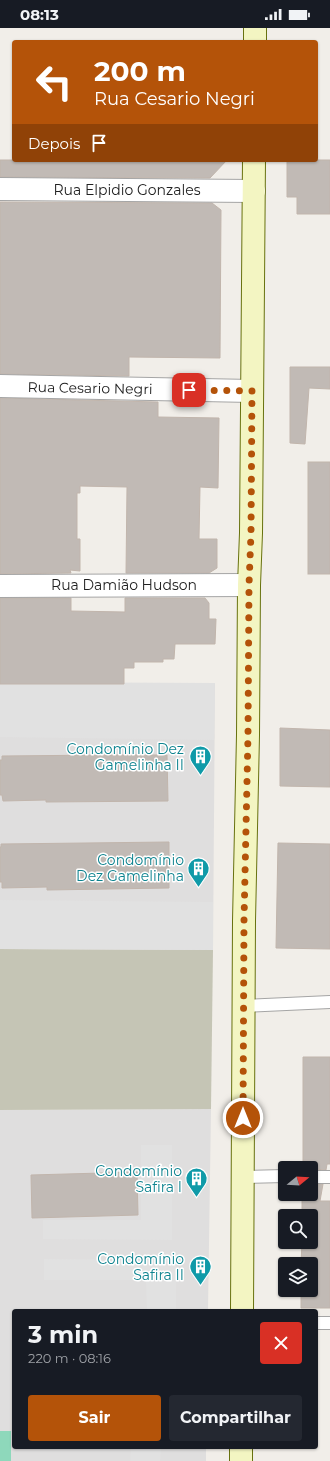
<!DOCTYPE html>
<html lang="pt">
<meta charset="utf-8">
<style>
body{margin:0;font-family:Montserrat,sans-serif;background:#242831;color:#f1f3f6;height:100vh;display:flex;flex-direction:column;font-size:15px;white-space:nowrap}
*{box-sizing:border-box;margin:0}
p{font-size:13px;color:#9ea1a6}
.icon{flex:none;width:22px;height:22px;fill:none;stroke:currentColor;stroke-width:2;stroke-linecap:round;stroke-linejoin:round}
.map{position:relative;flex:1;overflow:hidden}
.details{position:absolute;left:12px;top:1281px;width:306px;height:140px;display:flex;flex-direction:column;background:#171b24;border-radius:4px;box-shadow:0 1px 3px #0004}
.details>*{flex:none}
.banner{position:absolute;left:12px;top:12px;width:306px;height:122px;border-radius:4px;box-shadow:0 1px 3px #0004;background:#b45309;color:#fff;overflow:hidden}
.needle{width:26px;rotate:72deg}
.tools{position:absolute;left:278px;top:1133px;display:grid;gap:8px}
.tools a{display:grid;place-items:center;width:40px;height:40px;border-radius:4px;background:#171b24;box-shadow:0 1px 3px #0004;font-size:20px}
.pin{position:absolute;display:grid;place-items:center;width:34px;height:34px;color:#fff;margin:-17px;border-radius:8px;box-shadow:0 2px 6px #0006}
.me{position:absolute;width:44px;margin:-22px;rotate:0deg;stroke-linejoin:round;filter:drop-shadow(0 0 3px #0008)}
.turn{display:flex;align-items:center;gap:14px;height:84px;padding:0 16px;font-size:18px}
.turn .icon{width:52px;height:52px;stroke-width:2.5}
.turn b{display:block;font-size:28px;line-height:34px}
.then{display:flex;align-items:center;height:38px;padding:0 16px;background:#0003;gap:8px;font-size:15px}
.round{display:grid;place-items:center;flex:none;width:42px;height:42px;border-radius:4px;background:#242831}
.head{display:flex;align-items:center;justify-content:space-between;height:68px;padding:0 16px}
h1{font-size:24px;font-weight:700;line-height:30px}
.cta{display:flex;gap:8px;margin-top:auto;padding:8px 16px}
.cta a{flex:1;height:46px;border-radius:4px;background:#b45309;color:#fff;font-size:16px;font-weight:700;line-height:46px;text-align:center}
.cta a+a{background:#242831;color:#f1f3f6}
.status{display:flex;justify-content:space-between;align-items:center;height:28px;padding:0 20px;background:#171b24;direction:ltr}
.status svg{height:11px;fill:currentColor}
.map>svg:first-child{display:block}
.residential{fill:#dfdede}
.construction{fill:#c5c5b5}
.pitch{fill:#8ed8bb}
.parking{fill:#e1e1e1}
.building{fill:#c1bab5;stroke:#c1b5ac}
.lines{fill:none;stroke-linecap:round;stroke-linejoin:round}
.lane-casing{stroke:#a5a5a5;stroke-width:14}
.street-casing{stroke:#a5a5a5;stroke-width:24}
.secondary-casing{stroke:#68720f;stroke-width:24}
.lane{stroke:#fff;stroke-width:12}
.street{stroke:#fff;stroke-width:22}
.secondary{stroke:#f3f5c2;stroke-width:22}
.route{stroke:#b45309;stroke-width:7;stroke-dasharray:0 12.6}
.labels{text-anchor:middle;stroke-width:3;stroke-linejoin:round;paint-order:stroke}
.street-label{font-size:14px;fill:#212121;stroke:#fff}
.culture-label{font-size:14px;fill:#0d838f;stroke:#fff;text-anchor:end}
</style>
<div class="status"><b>08:13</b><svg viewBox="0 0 49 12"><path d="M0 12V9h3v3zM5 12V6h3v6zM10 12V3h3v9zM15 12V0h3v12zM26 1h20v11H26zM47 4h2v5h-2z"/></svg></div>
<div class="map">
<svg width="330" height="1433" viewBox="0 0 330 1433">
<rect width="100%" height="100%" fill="#f1eee9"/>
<g class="residential">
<polygon points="0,655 215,655 213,922 0,921"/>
<polygon points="211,1081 208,1283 14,1283 14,1419 206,1419 206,1433 0,1433 0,1082"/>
</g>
<polygon class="construction" points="0,921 213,922 211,1081 0,1082"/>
<rect class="pitch" x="0" y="1403" width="11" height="30"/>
<g class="parking">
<polygon points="0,654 215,655 214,712 0,709"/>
<polygon points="0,872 213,874 213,922 0,921"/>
<polygon points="141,1117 172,1117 172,1212 43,1211 43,1192 141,1192"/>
<polygon points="44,1231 176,1232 176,1283 147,1283 146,1252 44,1252"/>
<polygon points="131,1419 161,1419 160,1433 130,1433"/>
</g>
<g class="building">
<polygon points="0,132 227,132 210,150 0,149"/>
<polygon points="287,132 330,132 330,186 297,186 297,169 287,169"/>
<polygon points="0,174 212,175 221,182 220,330 129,329 129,348 0,346"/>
<polygon points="290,339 330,339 330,361 309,360 305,416 290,415"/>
<polygon points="0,370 158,374 158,389 219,390 218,460 200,459 199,511 217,511 217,540 209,545 126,545 127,459 80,458 80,465 77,465 77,511 80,511 80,543 70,542 71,545 0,546"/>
<rect x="308" y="434" width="22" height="112"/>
<polygon points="0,570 71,570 71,583 125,584 125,570 205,570 209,575 209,591 216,591 215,616 175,616 174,631 163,631 163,634 134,634 134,640 124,640 124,656 0,656"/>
<polygon points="280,700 330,702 330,759 280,758"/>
<polygon points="106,727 167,727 168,773 46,774 46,772 3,773 2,767 0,767 0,732 2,732 2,728"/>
<polygon points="169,814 169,860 47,862 47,859 2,860 2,854 0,854 0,819 1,819 1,816"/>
<polygon points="278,815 330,816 330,921 276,920"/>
<polygon points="303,1029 330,1029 330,1136 327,1136 326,1142 303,1140"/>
<polygon points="137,1144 138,1187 32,1190 31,1147"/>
<polygon points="311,1156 323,1156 320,1173 330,1173 330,1280 301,1280 301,1262 311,1262 311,1236 301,1236 302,1214 311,1214 311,1188 302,1188 302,1166 311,1166"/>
</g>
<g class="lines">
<defs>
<g id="lane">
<polyline points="244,978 330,974"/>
<polyline points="243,1149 285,1148"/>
<polyline points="311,1149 330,1149"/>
<polyline points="316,1295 330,1295"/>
</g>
<g id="street">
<polyline points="0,161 254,163"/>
<polyline points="0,358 252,363"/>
<polyline points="0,558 249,557"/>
</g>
<g id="secondary">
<polyline points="255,14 255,0"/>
<polyline points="242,1283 244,893 248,707 249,557 251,505 254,132"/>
<polyline points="241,1433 241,1419"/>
</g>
</defs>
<use href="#lane" class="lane-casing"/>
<use href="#street" class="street-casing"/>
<use href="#secondary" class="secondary-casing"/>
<use href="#lane" class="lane"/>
<use href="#street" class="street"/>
<use href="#secondary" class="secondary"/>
</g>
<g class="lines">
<polyline class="route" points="189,362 252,363 251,505 249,557 248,707 244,893 243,1090"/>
</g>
<defs>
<symbol id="building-pin" viewBox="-11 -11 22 30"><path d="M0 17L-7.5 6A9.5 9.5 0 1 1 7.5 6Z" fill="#0f9aa8" stroke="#fff"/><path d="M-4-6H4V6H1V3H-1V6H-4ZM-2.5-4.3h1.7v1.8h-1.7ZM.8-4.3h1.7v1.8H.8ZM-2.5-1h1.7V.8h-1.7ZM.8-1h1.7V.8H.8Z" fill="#fff"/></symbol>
</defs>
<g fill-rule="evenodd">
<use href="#building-pin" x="188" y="716" width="25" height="34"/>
<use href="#building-pin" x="186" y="828" width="25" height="34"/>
<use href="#building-pin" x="184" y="1138" width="25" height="34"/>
<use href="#building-pin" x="188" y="1226" width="25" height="34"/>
</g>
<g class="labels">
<g class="street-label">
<text x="127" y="167">Rua Elpidio Gonzales</text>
<text transform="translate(90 360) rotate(1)" y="5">Rua Cesario Negri</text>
<text x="124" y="562">Rua Damião Hudson</text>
</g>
<g class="culture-label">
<text x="184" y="726">Condomínio Dez<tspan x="184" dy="16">Gamelinha II</tspan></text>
<text x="184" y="837">Condomínio<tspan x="184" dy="16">Dez Gamelinha</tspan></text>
<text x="182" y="1148">Condomínio<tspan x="182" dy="16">Safira I</tspan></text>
<text x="184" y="1236">Condomínio<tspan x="184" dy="16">Safira II</tspan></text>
</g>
</g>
</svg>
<div class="tools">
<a><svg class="needle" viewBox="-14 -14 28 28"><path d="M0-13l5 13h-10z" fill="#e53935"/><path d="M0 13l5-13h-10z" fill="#9ea1a6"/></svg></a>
<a><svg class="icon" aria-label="search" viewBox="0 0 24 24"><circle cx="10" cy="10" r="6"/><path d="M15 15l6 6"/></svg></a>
<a><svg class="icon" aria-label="layers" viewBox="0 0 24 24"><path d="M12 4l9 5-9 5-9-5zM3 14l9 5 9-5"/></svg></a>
</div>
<div class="pin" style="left:189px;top:362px;background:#d93025"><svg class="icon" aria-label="arrive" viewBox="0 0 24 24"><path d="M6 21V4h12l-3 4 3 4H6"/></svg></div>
<svg class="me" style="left:243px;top:1090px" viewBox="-20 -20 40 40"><circle r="17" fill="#b45309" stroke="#fff" stroke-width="3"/><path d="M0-11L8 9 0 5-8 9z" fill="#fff"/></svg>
<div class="banner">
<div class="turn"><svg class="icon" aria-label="left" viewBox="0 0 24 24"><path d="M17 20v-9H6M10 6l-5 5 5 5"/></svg><div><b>200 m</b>Rua Cesario Negri</div></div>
<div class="then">Depois<svg class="icon" aria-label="arrive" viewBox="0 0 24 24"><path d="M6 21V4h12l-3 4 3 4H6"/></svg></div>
</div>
<section class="details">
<div class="head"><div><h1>3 min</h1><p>220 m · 08:16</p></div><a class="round" style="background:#d93025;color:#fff"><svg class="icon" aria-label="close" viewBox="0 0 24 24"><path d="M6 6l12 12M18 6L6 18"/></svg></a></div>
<div class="cta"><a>Sair</a><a>Compartilhar</a></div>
</section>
</div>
